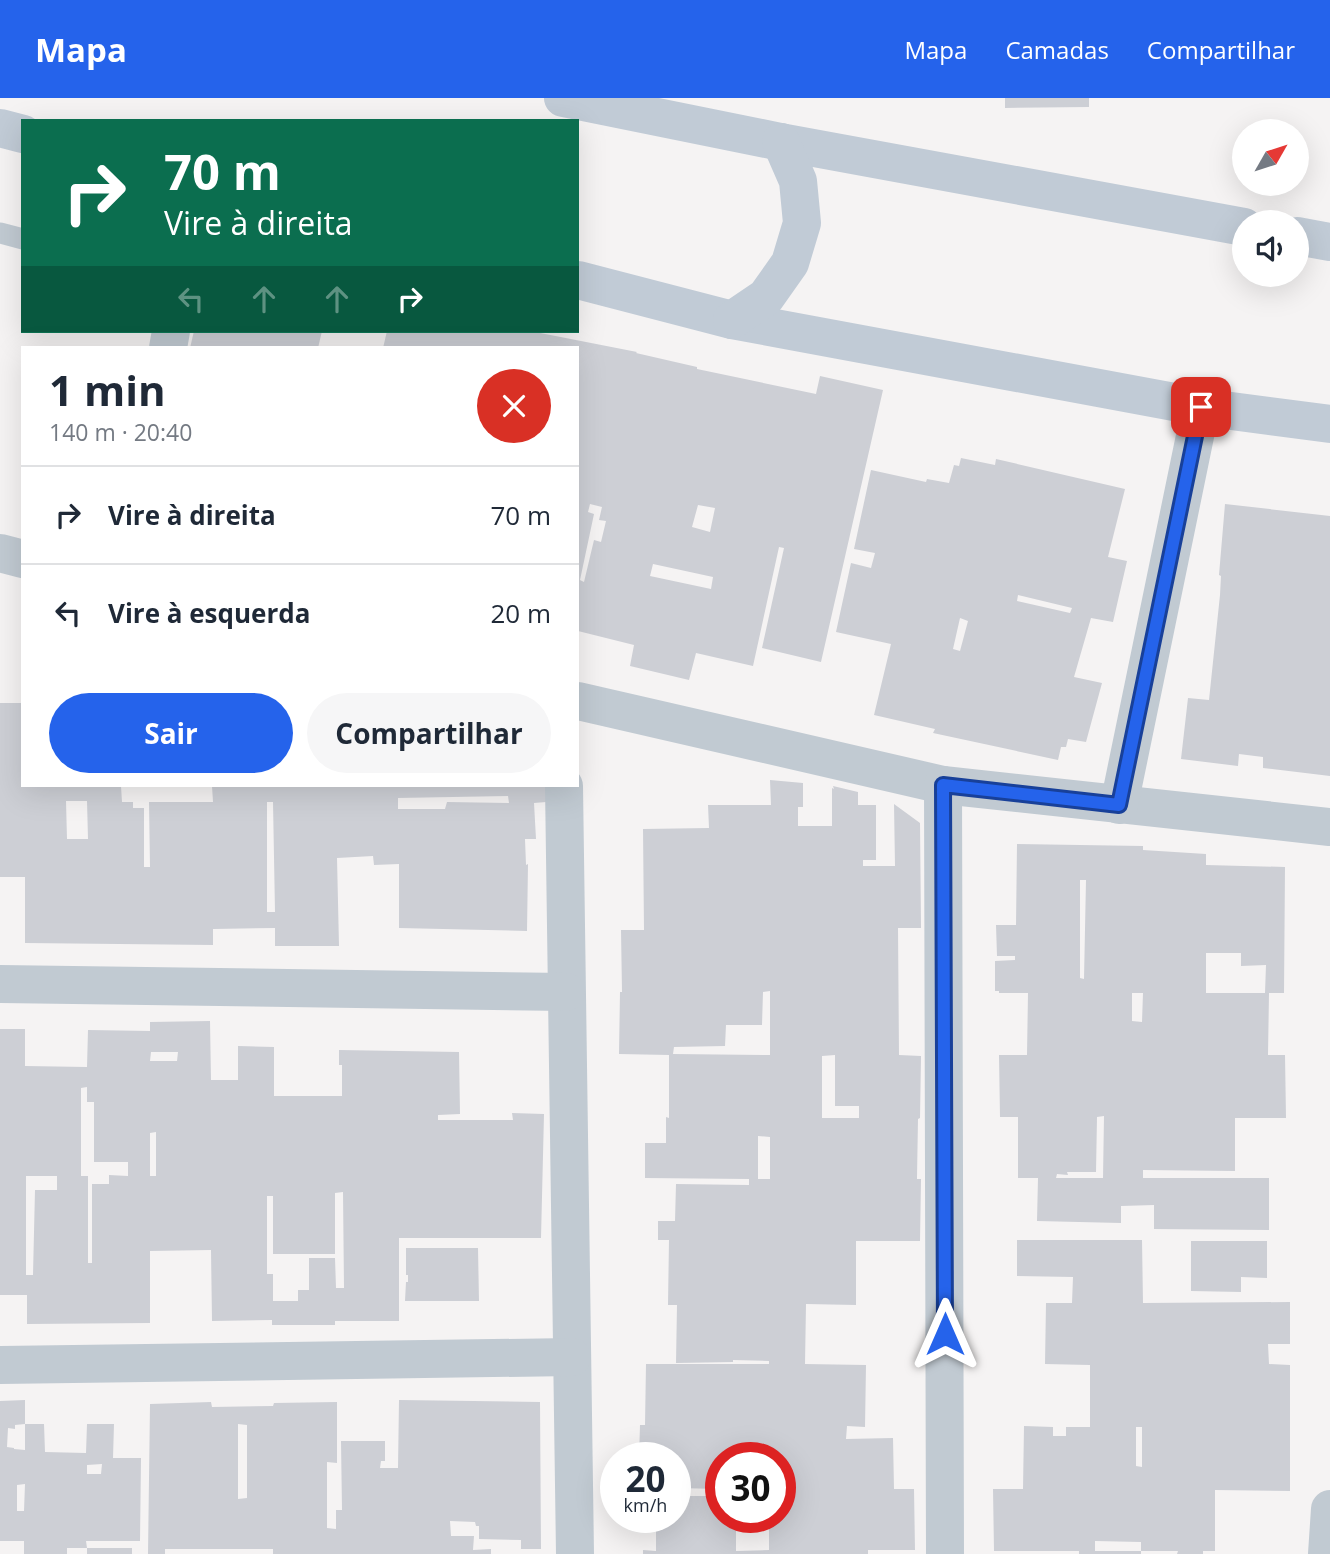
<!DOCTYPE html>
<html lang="pt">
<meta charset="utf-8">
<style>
body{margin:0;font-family:"Open Sans",sans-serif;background:#f6f6f7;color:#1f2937;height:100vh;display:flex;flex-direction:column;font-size:26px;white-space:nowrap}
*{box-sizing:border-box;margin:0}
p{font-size:23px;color:#747a83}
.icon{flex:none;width:38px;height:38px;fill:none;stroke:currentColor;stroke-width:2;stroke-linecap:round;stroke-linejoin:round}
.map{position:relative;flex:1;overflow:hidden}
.drawer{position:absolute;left:21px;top:248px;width:558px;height:441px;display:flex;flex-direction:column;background:#fff;border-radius:0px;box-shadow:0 7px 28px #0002}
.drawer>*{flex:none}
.hud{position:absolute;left:21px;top:21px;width:558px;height:214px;border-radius:0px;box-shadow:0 7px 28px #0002;background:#0b6e4f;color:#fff;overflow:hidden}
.needle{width:46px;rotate:51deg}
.buttons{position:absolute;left:1232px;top:21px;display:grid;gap:14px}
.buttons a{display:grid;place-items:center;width:77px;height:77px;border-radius:50%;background:#fff;box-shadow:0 7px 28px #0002;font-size:35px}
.speed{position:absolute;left:600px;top:1344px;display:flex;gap:14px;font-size:35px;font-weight:700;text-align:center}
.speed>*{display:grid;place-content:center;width:91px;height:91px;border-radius:50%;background:#fff;box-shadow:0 7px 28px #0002;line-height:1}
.speed small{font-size:18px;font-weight:400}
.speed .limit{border:10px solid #d22;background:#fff;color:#111}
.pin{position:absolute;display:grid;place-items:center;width:60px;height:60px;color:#fff;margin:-30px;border-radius:14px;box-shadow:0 4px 10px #0006}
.me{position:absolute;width:77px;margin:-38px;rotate:0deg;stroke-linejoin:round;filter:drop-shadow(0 0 5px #0008)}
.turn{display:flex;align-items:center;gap:24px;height:147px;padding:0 28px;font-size:32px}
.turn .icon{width:91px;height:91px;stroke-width:2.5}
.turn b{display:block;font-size:49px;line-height:60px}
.lanes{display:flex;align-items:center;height:66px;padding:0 28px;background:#0003;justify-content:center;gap:35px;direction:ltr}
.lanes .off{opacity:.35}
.round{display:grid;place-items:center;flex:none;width:74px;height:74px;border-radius:37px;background:#f6f6f7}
.headline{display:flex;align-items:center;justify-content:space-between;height:119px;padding:0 28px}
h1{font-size:42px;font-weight:700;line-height:52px}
.button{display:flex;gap:14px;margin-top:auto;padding:14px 28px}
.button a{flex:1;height:80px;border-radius:42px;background:#2563eb;color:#fff;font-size:28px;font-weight:700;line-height:80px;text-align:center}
.button a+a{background:#f6f6f7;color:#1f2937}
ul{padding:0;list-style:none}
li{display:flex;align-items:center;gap:21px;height:98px;padding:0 28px;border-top:2px solid #e0e1e3}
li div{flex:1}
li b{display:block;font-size:26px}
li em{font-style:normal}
header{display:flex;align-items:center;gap:42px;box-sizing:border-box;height:98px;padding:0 35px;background:#2563eb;color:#fff}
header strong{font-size:33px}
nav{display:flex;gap:38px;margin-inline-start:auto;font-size:24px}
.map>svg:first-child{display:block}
.building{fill:#cdcfd5;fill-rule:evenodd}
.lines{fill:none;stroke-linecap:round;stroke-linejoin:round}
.lane{stroke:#c1cad2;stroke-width:21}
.street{stroke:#c1cad2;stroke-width:38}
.secondary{stroke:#c1cbd6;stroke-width:38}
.route-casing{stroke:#184099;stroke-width:18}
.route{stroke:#2563eb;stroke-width:12}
</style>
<header>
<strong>Mapa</strong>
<nav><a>Mapa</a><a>Camadas</a><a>Compartilhar</a></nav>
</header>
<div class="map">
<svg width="1330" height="1456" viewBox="0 0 1330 1456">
<rect width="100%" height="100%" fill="#f5f3f3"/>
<g class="building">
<polygon points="1005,0 1089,0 1089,9 1005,10"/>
<polygon points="194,233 322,233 318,250 190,250"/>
<path d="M387 233H530L637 254 636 255 697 269V271L816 296 820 278 883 292 821 564 762 550 784 450 779 449 753 568 696 555 689 582 630 568 634 547 578 533V250H383ZM590 406 602 409 599 422 606 423 601 444 594 442 584 484 580 482 594 416 588 414ZM698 407 715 410 710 434 692 429ZM653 466 713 479 711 491 650 478Z"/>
<path d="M961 360 995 367 996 361 1125 391 1108 459 1127 463 1113 524 1091 520 1074 579 1102 585 1086 644 1068 641 1066 649H1061L1058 662 933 635 935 631 874 617 891 546 836 534 851 465 871 470 875 455 854 451 871 372 926 384 927 381 949 385 954 367 959 368ZM1018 497 1072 510 1070 515 1017 503ZM960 520 968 523 960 553 953 551Z"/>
<polygon points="1225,406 1330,418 1330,678 1263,670 1263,659 1239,656 1238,668 1181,661 1188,600 1209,602 1220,497 1221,478 1219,477"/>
<path d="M0 605H21L23 688H121L122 704H133V710H144V769H150L149 704H213L212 688H546V704L534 705 536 741H525L526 767 528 766 527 833 399 830V766L374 767 373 758 337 760 339 848H275V830L213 831V847L25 845V779H0ZM508 698 509 705 447 704 445 711H398V700ZM66 703H87L88 741H67ZM267 704H273L275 814H267Z"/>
<path d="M770 682 803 685V709H798V728H832V690L834 691 833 688 858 694V707H876V762H863V768H895L894 706 920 725 921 830H898L899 957 921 958 920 1020 918 1021 917 1079V1081H921L920 1143H856V1207L806 1206 805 1266 866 1267 865 1329 847 1328 846 1341 893 1340 894 1391H914L915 1452H868V1456H643V1452L656 1453V1419H676V1398H721V1419H736V1453L769 1452V1419H780V1360H721V1391L676 1390V1360H639L640 1327H645L646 1266H769V1263L733 1262V1264L676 1265 677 1207H668L669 1142H658V1123H675L676 1086 749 1087V1081L645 1080V1045H666V1019L669 1020V957L619 956 620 894H622L621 832H644L643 731 709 730 708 707H771ZM770 893V957L673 956 674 949 725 948 726 927H762L763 894ZM835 957V1008H859V1020H822V958ZM758 1038 770 1039V1081H758Z"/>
<path d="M1017 746 1143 748V752L1206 756V767L1285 769 1284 895H1269L1268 957H1285L1286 1020H1235V1073L1143 1072V1080H1269V1132L1154 1131V1107L1121 1108V1125L1037 1123 1038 1080H1018V1019H1000L999 957H1027L1028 895H999V893H995V863L1015 862V858H997L996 827H1016ZM1080 782H1086L1084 881 1080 880ZM1206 855H1241V868L1266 867 1265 895H1206ZM1132 895H1143L1142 924 1132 923ZM1104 1018 1103 1080H1056L1057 1076 1068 1077 1067 1074H1096L1097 1019Z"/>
<path d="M210 923 211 982H238V948L274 949V998H342V967H339V952L459 954 460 1016 438 1017V1022H513L512 1015 544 1016 541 1140H399V1223H335V1227H272V1222L212 1223 211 1152 150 1153V1225L27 1226V1197H0V931H25V968L87 969 88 932 150 933V924ZM151 954H178L177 963H150ZM87 989V1004H94V1064H128V1078L109 1077V1086H92V1165H88V1078H81V990ZM156 1034V1078H150V1035ZM26 1078H57V1092H35L33 1177H26ZM343 1094 344 1190H336L335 1160H309V1192H298V1203H273V1176H267V1098H273V1156H335V1095Z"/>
<path d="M1017 1142H1142L1143 1205 1290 1204V1246H1268L1269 1266 1290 1267V1393L1215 1392V1453H1203V1456H1177L1178 1453H1141V1456H1079V1453H994L993 1391H1023L1024 1328 1053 1329V1338H1066V1329H1090V1267L1045 1266 1046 1205H1072L1073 1179 1017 1178ZM1136 1329H1142V1369L1136 1368ZM1095 1443 1141 1444V1453H1095Z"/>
<polygon points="1191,1143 1267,1143 1267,1180 1241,1179 1241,1194 1191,1193"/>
<polygon points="406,1150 478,1150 479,1203 405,1203 406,1184 408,1184 408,1177 406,1177"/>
<path d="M25 1302V1326L15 1327V1331L8 1330 7 1349 14 1350V1351L25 1352V1326H44L45 1354 86 1355 87 1326H114L113 1360H141L140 1443H86L87 1450H67V1456H24V1443H0V1303ZM102 1366 101 1376H87V1367ZM25 1386 24 1413H17V1387Z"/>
<path d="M399 1302 540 1304 541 1451H521V1442L479 1441V1428H476L475 1424 450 1423 451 1438H474L473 1452 491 1451V1456H273V1451H165V1456H148L150 1306 211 1304 212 1309 273 1308 274 1305 337 1304V1365L327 1364V1430L336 1431V1412H342L341 1343H385V1363H381L380 1370H398ZM238 1326 247 1327V1400L238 1401Z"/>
<rect x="87" y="1450" width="45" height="6"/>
</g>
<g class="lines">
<polyline class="lane" points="0,135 23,141"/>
<g class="street">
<polyline points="168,250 171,233"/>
<polyline points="0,455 23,461"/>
<polyline points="578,603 943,687 1330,729"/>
<polyline points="943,687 945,1456"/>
<polyline points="564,688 575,1456"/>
<polyline points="1119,707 1201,309"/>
<polyline points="0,886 566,894"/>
<polyline points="0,1267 572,1259"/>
<polyline points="1327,1456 1330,1411"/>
</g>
<g class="secondary">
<polyline points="563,0 781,44 1244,129"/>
<polyline points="0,30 23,36"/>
<polyline points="1297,138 1330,144"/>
<polyline points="578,182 732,222 1201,309 1330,326"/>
<polyline points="732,222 766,199 790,165 802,125 798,83 781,44"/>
</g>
</g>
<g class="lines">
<defs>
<polyline id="route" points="945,1236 943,687 1119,707 1201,309"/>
</defs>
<use href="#route" class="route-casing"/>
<use href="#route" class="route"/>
</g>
</svg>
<div class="buttons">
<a><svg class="needle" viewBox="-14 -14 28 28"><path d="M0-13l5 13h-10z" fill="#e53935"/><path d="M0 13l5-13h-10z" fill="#747a83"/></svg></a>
<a><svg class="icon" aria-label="sound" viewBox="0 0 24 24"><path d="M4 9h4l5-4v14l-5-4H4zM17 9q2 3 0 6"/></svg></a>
</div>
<div class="speed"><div>20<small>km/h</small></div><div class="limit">30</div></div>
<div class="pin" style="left:1201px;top:309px;background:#d93025"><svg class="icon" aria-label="arrive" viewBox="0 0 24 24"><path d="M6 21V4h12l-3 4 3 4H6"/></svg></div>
<svg class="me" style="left:945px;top:1236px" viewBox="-20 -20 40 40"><path d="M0-17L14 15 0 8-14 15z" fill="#2563eb" stroke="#fff" stroke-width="4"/></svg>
<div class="hud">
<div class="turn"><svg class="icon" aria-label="right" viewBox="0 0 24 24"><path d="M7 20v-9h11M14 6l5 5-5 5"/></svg><div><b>70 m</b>Vire à direita</div></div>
<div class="lanes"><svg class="icon off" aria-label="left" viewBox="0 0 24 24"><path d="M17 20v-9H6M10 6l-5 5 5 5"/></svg><svg class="icon off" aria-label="ahead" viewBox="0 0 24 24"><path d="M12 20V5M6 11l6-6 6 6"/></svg><svg class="icon off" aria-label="ahead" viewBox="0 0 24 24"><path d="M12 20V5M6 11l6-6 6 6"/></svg><svg class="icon" aria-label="right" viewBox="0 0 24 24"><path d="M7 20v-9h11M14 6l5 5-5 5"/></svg></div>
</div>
<section class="drawer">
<div class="headline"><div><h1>1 min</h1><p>140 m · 20:40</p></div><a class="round" style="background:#d93025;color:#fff"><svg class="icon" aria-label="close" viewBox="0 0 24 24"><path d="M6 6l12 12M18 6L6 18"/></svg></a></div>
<ul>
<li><svg class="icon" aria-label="right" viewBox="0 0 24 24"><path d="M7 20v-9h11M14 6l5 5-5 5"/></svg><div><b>Vire à direita</b></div><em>70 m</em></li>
<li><svg class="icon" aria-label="left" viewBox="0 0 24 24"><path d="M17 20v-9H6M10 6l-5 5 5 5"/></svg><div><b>Vire à esquerda</b></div><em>20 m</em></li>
</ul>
<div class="button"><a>Sair</a><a>Compartilhar</a></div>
</section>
</div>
